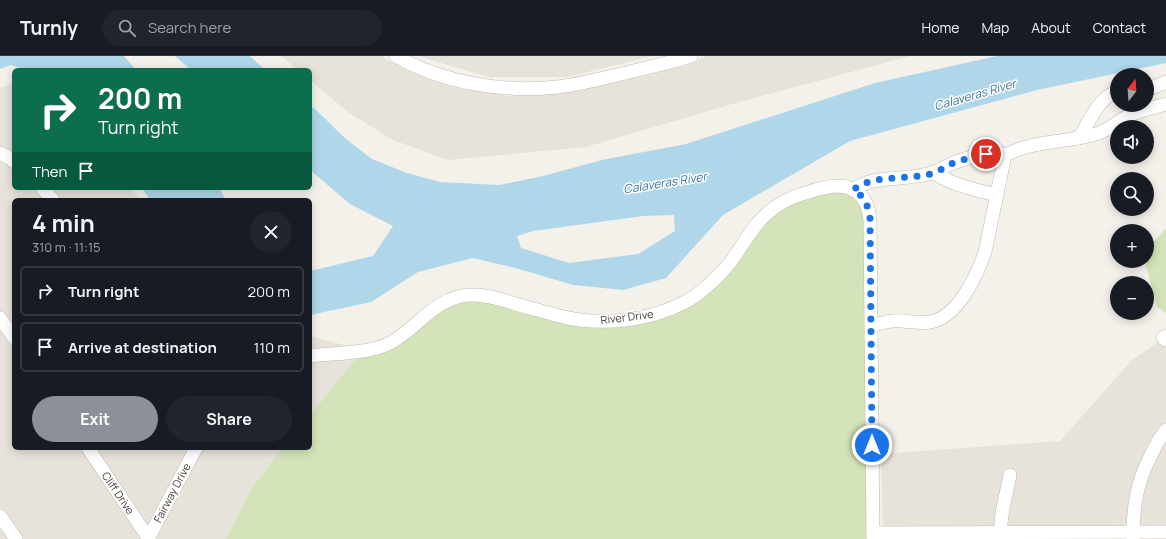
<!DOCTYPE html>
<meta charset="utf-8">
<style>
body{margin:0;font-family:Manrope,sans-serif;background:#20242c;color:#f1f3f6;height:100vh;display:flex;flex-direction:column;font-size:15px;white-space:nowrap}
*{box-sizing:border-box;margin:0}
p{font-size:13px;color:#9ea1a6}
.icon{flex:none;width:22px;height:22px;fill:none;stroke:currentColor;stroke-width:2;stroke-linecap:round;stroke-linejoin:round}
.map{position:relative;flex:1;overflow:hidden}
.drawer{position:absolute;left:12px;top:142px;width:300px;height:252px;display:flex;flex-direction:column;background:#171b24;border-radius:6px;box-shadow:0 2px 10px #0003}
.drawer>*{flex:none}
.hud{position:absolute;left:12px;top:12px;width:300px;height:122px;border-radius:6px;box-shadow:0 2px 10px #0003;background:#0b6e4f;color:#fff;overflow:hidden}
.needle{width:26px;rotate:17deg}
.tools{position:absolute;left:1110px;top:12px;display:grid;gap:8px}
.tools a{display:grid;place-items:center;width:44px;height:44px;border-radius:50%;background:#171b24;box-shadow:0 2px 10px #0003;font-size:20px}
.pin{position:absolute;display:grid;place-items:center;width:34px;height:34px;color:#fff;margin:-17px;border:2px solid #fff;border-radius:50%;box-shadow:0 1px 4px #0007}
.me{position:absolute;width:44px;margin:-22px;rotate:0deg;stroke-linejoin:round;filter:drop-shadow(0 0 3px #0008)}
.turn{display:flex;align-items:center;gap:14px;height:84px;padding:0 20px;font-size:18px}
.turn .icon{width:52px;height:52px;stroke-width:2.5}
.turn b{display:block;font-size:28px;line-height:34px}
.then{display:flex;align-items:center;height:38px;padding:0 20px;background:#0003;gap:8px;font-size:15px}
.round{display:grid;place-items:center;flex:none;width:42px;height:42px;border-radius:21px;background:#20242c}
.summary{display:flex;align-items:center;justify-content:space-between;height:68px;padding:0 20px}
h1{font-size:24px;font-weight:700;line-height:30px}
.cta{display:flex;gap:8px;margin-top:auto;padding:8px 20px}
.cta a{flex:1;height:46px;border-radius:24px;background:#8c9099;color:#fff;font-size:16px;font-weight:700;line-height:46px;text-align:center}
.cta a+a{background:#20242c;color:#f1f3f6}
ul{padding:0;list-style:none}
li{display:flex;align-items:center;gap:12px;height:50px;margin:0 8px 6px;padding:0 12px;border:2px solid #363941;border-radius:6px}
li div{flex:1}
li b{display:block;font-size:15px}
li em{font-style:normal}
header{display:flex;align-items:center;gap:24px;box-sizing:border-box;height:56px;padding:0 20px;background:#171b24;border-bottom:1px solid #363941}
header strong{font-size:19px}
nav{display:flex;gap:22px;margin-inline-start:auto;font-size:14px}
.search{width:280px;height:36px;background:#20242c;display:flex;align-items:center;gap:10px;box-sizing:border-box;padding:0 14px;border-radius:22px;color:#9ea1a6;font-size:15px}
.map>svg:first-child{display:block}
.residential{fill:#e7e2da}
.green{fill:#d4e3b9}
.water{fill:#afd7e9;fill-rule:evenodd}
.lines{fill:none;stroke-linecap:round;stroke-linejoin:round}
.minor-casing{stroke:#c2bab2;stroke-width:14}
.minor{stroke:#fff;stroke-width:13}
.route{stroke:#1a73e8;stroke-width:7;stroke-dasharray:0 12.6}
.labels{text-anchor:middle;stroke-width:3;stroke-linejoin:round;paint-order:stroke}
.street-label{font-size:11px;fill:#48413a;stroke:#fff}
.water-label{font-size:12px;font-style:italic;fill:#3a799a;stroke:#fff}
</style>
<header>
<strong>Turnly</strong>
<div class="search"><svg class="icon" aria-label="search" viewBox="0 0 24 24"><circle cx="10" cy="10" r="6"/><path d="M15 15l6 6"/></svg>Search here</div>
<nav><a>Home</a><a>Map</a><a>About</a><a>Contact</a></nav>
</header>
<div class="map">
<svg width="1166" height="483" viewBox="0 0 1166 483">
<rect width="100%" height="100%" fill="#f4f1eb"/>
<g class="residential">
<polygon points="281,0 382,0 387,4 445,28 507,40 574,36 690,9 706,0 910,0 732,48 586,91 448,104 393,84 348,56 310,24 310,14 298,14"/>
<polygon points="418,0 653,0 567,21 488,21"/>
<polygon points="14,27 14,132 131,132 140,144 14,144 14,392 283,392 253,430 226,483 0,483 0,32"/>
<polygon points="310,280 363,294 310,359"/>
<polygon points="1166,281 1166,483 883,483 881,398 1060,385 1132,304"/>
</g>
<g class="green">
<polygon points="848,131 865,144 872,483 226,483 253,430 283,392 310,392 310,359 363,294 390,286 461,240 579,264 655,258 702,234 779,149"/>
<polygon points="1166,172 1166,257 1157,251 1145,205 1147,205 1147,193"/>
</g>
<g class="water">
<polygon points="0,0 124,0 136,14 28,14 11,9 0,13"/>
<polygon points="175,0 250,0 265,14 191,14"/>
<path d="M997 0H1166V7L1037 34 850 85 723 159 666 222 623 234 573 229 519 213 473 202 418 216 371 246 310 259V215L373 200 393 170 350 148 310 114V50L316 54 346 83 372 103 407 117 440 126 499 129 543 120 602 104 686 88 875 27ZM674 159 675 175 638 198 569 207 521 192 517 180 533 175 643 160Z"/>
<polygon points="142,132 219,132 226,144 150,144"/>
</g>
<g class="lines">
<defs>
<g id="minor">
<path d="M396 0C443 27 504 37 558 31 581 28 604 22 626 17 648 11 670 7 691 0"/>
<polyline points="1147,34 1166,26"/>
<path d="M1079 82C1088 68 1099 40 1117 36"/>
<polyline points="0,97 9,102 14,106"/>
<path d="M1004 100C1032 84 1066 87 1096 78 1107 75 1117 66 1128 60 1140 54 1153 52 1166 48"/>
<path d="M934 117C953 129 975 134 997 139"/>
<polyline points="42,132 53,144"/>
<path d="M853 134C876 117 909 126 934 116 940 114 945 111 951 108 960 104 994 93 1002 98 1004 100 1004 101 1004 104L985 196C977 220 957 262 930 266 917 268 905 264 893 265 888 265 883 267 878 268"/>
<polyline points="0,262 14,282"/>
<polyline points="1166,280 1163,282 1166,284"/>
<path d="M310 300C333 297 369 298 390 287 418 272 435 241 469 239 490 238 510 247 530 252 546 256 563 262 580 264 615 268 653 263 685 246 702 237 716 223 729 208 739 195 747 180 757 168 770 152 789 141 809 136 819 132 829 130 841 130 860 132 868 145 870 163L873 483"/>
<polyline points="88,392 149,483"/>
<polyline points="0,460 16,483"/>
<polyline points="873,477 1166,476"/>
<polyline points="148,483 196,392"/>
<path d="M1001 483C999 462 1006 440 1010 419"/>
<path d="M1133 483C1133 452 1136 429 1150 401 1155 391 1159 382 1166 374"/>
</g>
</defs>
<use href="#minor" class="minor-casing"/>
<use href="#minor" class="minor"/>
</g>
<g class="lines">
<path class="route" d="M872 389 870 162C868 150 865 140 853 134 875 117 908 125 934 117 941 114 947 110 953 107 964 103 975 101 986 98"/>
</g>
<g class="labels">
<g class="street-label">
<text transform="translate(627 261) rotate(-7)" y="4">River Drive</text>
<text transform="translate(118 437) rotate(56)" y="4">Cliff Drive</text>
<text transform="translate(172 437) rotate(-62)" y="4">Fairway Drive</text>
</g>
<g class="water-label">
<text transform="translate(975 39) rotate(-16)" y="4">Calaveras River</text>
<text transform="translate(665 127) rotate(-9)" y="4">Calaveras River</text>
</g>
</g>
</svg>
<div class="tools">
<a><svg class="needle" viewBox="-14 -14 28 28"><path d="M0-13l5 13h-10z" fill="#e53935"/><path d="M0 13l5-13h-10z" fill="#9ea1a6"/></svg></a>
<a><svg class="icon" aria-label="sound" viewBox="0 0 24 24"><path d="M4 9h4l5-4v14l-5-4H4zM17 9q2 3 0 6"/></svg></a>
<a><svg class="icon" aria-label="search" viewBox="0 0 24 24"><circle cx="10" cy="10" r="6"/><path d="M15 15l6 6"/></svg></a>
<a>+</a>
<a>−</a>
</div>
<div class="pin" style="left:986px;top:98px;background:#d93025"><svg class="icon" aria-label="arrive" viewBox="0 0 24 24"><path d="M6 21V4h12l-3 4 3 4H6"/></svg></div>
<svg class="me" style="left:872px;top:389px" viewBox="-20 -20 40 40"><circle r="17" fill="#1a73e8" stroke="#fff" stroke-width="3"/><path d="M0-11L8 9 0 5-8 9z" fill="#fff"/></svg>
<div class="hud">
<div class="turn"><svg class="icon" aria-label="right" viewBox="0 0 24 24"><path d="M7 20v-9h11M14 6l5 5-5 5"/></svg><div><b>200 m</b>Turn right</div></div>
<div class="then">Then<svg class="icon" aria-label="arrive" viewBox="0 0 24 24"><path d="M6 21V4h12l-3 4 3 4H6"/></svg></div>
</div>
<section class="drawer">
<div class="summary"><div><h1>4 min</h1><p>310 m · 11:15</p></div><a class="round"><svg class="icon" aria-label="close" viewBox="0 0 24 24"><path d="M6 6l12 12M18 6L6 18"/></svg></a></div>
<ul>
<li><svg class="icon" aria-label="right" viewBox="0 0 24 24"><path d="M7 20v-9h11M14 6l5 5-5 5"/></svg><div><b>Turn right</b></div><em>200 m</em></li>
<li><svg class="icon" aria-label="arrive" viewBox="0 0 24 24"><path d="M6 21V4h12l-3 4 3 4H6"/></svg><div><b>Arrive at destination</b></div><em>110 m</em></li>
</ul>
<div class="cta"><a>Exit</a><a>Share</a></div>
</section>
</div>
